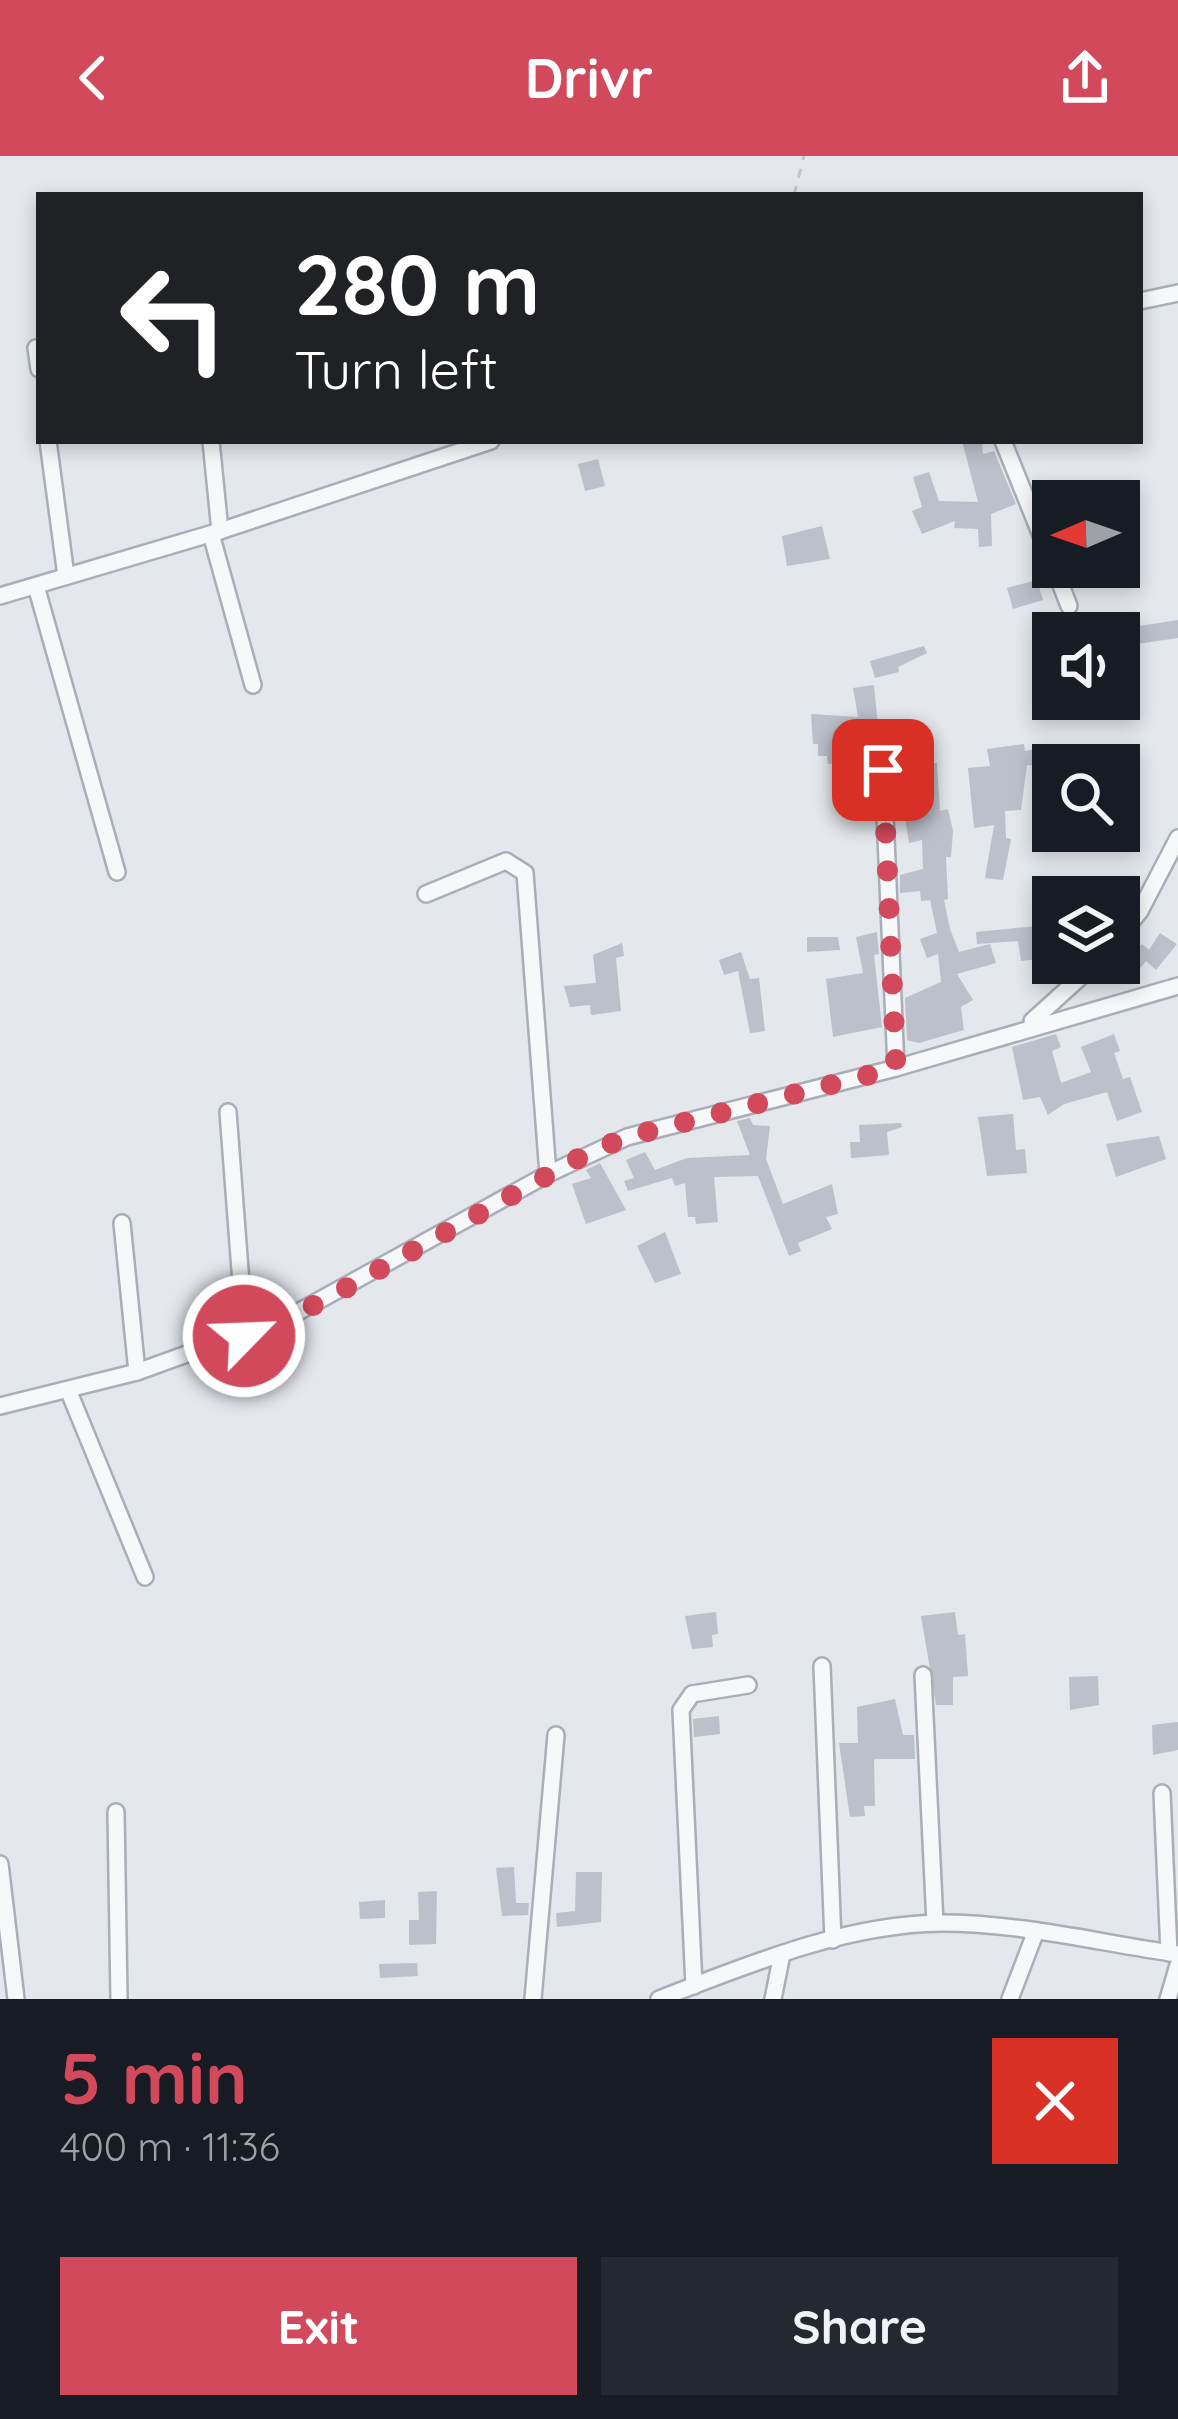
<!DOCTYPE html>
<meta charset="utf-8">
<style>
body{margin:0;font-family:Quicksand,sans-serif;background:#242831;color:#f1f3f6;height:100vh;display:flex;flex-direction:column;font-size:45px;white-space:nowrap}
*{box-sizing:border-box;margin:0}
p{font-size:39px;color:#9ea1a6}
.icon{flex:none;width:66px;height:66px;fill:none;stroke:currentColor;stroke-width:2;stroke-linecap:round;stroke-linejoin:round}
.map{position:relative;height:1843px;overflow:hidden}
.drawer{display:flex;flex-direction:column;background:#171b24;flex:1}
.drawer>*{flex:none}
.hud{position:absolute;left:36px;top:36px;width:1107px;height:252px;border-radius:0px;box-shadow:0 6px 18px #0003;background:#202124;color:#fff;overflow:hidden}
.needle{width:78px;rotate:268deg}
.buttons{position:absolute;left:1032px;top:324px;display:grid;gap:24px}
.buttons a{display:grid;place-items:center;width:108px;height:108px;border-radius:0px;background:#171b24;box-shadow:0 6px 18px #0003;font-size:60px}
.pin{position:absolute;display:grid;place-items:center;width:102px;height:102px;color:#fff;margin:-51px;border-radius:24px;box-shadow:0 6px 18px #0006}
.me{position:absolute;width:132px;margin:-66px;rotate:66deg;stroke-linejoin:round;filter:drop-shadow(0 0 9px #0008)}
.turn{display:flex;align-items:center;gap:42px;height:252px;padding:0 60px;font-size:54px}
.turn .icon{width:156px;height:156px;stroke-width:2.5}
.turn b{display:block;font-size:84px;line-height:102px}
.round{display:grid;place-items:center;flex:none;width:126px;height:126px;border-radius:0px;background:#242831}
.headline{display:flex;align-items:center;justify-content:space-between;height:204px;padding:0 60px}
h1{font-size:72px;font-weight:700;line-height:90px;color:#d1495b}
.action{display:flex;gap:24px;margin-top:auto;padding:24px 60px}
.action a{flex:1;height:138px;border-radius:0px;background:#d1495b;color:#fff;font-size:48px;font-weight:700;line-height:138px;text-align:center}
.action a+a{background:#242831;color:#f1f3f6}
header{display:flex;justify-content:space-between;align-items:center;height:156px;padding:0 60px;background:#d1495b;color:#fff;font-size:54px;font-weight:700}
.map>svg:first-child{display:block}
.building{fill:#bbc0ca}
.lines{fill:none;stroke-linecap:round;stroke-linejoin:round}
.street-casing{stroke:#a9aeb7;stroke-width:20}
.path{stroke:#c2c5cb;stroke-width:3;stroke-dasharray:9 9;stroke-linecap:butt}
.street{stroke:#f7f8fa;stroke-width:15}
.route{stroke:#d1495b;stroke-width:21;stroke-dasharray:0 37.8}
</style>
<header><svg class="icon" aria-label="back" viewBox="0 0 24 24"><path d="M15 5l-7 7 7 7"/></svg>Drivr<svg class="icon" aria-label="share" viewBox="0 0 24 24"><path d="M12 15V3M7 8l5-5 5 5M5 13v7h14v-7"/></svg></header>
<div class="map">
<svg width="1178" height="1843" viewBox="0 0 1178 1843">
<rect width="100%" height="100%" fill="#e4e7ec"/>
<g class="building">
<polygon points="962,285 982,285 983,298 994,295 1016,348 991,358 992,390 979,391 978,373 954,372 955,365 922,378 912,355 922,351 913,321 929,316 939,345 978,346"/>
<polygon points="598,303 605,330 585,335 578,308"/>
<polygon points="822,370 830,403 787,410 782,380"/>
<polygon points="1037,424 1043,444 1013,453 1007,432"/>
<polygon points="1178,464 1178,482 1130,489 1127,472"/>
<polygon points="924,490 927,497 898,511 899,516 875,522 870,505"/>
<polygon points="874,529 880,589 850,593 850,606 828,608 827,600 818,600 818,588 813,588 811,558 858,561 853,532"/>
<polygon points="1024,588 1025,595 1048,591 1051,611 1027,609 1021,654 1005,655 1006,682 1011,683 1003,724 985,722 994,669 974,672 968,612 990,610 987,593"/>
<polygon points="937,607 940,655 948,653 953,675 951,701 946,701 948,743 944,744 950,773 959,796 990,788 996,807 957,818 973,844 961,851 964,874 919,887 907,884 905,842 941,826 938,798 927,802 920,783 937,777 930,744 921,745 920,735 900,737 900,719 923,713 922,684 909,687 903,647 898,648 899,618 906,618 905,609"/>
<polygon points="1037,770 1038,803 1021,805 1018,785 977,788 976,776"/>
<polygon points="877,776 879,798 874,799 882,871 833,881 826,823 863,817 856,781"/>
<polygon points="1160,777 1177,788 1156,814 1146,805 1137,816 1126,807 1142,788 1149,794"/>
<polygon points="807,781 838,781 840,794 807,796"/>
<polygon points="622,787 624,800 616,802 621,855 591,859 590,849 570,851 564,830 596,827 593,799"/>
<polygon points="741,796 750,823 759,822 765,875 750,877 738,815 724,819 719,804"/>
<polygon points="1056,878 1061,891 1052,895 1061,927 1091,916 1081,891 1114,878 1120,895 1114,897 1123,923 1130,921 1142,956 1117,965 1107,936 1064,948 1048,959 1040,941 1023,944 1012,891"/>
<polygon points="1013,958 1016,994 1025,993 1027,1017 987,1020 978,961"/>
<polygon points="750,962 753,969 770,970 766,1003 783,1048 832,1028 838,1058 826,1061 832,1073 798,1087 801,1095 789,1100 758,1020 714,1021 718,1066 696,1068 695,1061 688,1061 685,1027 675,1030 672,1022 628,1035 624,1025 634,1022 626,1004 645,996 655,1014 687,1002 750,999 737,965"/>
<polygon points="901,967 902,971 887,976 889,999 851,1002 850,986 860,986 859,969"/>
<polygon points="1159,980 1166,1003 1116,1021 1106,988"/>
<polygon points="600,1007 626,1054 586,1068 572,1028 591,1022 586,1014"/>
<polygon points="665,1076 681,1118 655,1127 637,1090"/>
<polygon points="716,1456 718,1478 712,1479 713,1491 692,1493 685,1460"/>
<polygon points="955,1456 958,1479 965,1478 968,1520 953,1521 953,1549 936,1549 921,1460"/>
<polygon points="1098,1520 1099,1549 1070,1554 1069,1521"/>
<polygon points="895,1543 903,1579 914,1579 915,1603 874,1603 875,1650 864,1650 865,1660 850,1661 839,1587 858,1587 857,1551"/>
<polygon points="719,1560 720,1578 694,1581 693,1563"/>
<polygon points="1178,1566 1178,1594 1153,1599 1152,1569"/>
<polygon points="514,1711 516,1747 529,1747 528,1759 502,1760 496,1712"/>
<polygon points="576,1716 602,1716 601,1766 557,1771 556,1757 575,1755"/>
<polygon points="437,1735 436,1788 409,1789 409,1764 419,1764 418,1736"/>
<polygon points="385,1744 385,1762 360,1763 359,1746"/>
<polygon points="417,1807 418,1820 380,1822 379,1808"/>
</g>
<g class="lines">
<defs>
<g id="street">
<polyline points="1140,145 1178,137"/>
<polyline points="36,192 39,213"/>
<polyline points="48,285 66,420"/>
<polyline points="211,285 220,375"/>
<polyline points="1003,285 1053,409"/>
<polyline points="211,378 253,529"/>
<polyline points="1054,411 1069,450"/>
<polyline points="36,430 117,716"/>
<polyline points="0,440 220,375 491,285"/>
<polyline points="883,613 896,912"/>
<polyline points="426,738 506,705 525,717 548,1018"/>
<polyline points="1119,781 1140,755 1178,682"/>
<polyline points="1032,865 1096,807"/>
<polyline points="228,956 245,1180"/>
<polyline points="122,1067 137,1216"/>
<polyline points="69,1236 145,1421"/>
<polyline points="0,1250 137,1216 289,1161 548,1018 627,981 896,912 1178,830"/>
<polyline points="822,1510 833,1784"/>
<polyline points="923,1519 935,1767"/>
<polyline points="1162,1637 1169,1797"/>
<polyline points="116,1656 119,1843"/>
<polyline points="0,1708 16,1843"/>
<polyline points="694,1830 681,1554 692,1538 748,1529"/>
<polyline points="533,1843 556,1579"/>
<path d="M659 1843C747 1809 845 1768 941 1767 1021 1767 1100 1787 1178 1798"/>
<polyline points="773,1843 782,1798"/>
<polyline points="1010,1843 1036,1775"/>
<polyline points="1168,1843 1178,1809"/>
</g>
</defs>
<use href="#street" class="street-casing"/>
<polyline class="path" points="794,39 804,0"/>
<use href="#street" class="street"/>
</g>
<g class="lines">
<polyline class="route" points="244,1180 321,1146 586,998 627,981 896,912 883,614"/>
</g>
</svg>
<div class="buttons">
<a><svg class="needle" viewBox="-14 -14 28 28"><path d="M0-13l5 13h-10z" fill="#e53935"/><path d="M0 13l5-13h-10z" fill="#9ea1a6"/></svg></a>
<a><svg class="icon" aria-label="sound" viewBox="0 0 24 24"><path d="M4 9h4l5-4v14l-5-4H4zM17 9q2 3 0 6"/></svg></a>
<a><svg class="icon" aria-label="search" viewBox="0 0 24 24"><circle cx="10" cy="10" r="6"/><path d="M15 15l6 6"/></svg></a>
<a><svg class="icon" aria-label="layers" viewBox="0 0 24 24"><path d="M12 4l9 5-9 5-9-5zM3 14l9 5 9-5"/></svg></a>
</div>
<div class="pin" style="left:883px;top:614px;background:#d93025"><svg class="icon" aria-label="arrive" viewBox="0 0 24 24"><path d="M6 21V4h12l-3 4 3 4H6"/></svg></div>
<svg class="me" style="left:244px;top:1180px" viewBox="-20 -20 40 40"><circle r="17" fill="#d1495b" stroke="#fff" stroke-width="3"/><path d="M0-11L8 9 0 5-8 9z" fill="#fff"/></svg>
<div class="hud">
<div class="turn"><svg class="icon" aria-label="left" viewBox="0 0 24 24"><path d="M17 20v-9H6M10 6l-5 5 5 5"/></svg><div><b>280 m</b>Turn left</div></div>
</div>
</div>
<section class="drawer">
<div class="headline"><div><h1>5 min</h1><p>400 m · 11:36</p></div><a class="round" style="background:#d93025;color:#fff"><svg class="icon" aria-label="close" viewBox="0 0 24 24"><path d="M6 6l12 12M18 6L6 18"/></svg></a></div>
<div class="action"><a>Exit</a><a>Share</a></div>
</section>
